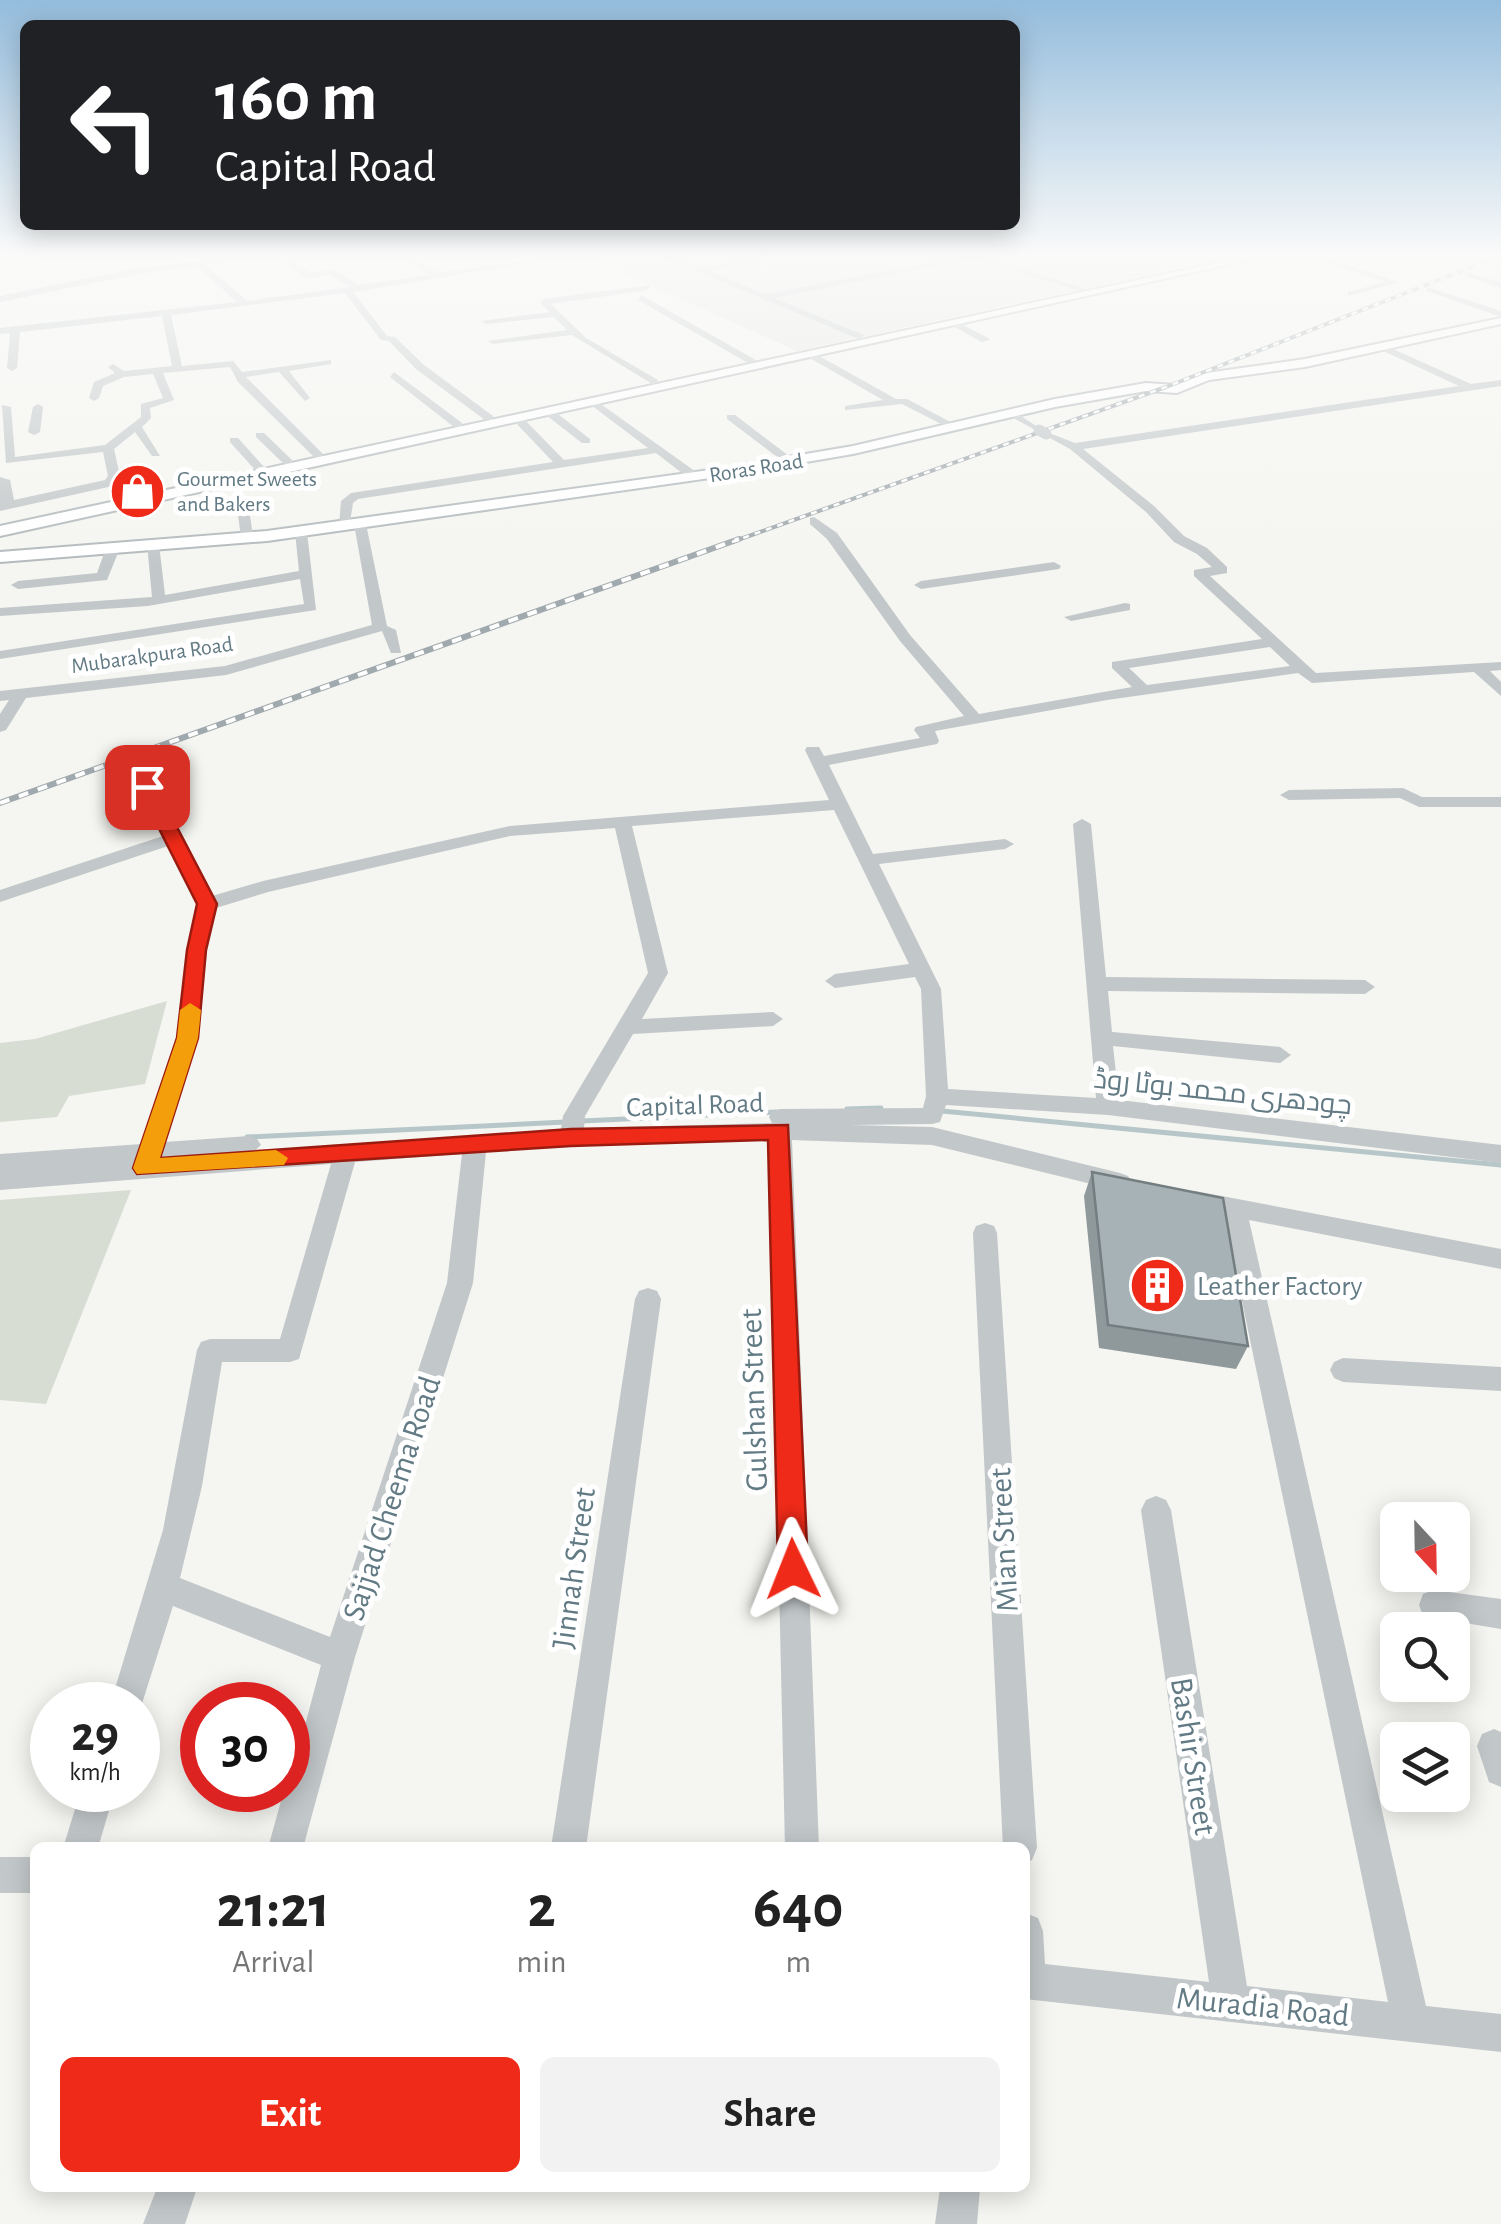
<!DOCTYPE html>
<meta charset="utf-8">
<style>
body{margin:0;font-family:"Alegreya Sans",Cairo,sans-serif;background:#f2f2f2;color:#222;height:100vh;display:flex;flex-direction:column;font-size:38px;white-space:nowrap}
*{box-sizing:border-box;margin:0}
p{font-size:32px;color:#767676}
.icon{flex:none;width:55px;height:55px;fill:none;stroke:currentColor;stroke-width:2;stroke-linecap:round;stroke-linejoin:round}
.map{position:relative;flex:1;overflow:hidden}
.sheet{position:absolute;left:30px;top:1842px;width:1000px;height:350px;display:flex;flex-direction:column;background:#fff;border-radius:15px;box-shadow:0 5px 25px #0003}
.sheet>*{flex:none}
.hud{position:absolute;left:20px;top:20px;width:1000px;height:210px;border-radius:15px;box-shadow:0 5px 25px #0003;background:#202124;color:#fff;overflow:hidden}
.needle{width:65px;rotate:158deg}
.fabs{position:absolute;left:1380px;top:1502px;display:grid;gap:20px}
.fabs a{display:grid;place-items:center;width:90px;height:90px;border-radius:15px;background:#fff;box-shadow:0 5px 25px #0003;font-size:50px}
.speed{position:absolute;left:30px;top:1682px;display:flex;gap:20px;font-size:50px;font-weight:700;text-align:center}
.speed>*{display:grid;place-content:center;width:130px;height:130px;border-radius:50%;background:#fff;box-shadow:0 5px 25px #0003;line-height:1}
.speed small{font-size:25px;font-weight:400}
.speed .limit{border:15px solid #d22;background:#fff;color:#111}
.pin{position:absolute;display:grid;place-items:center;width:85px;height:85px;color:#fff;margin:-42px;border-radius:20px;box-shadow:0 5px 15px #0006}
.me{position:absolute;width:110px;margin:-55px;rotate:358deg;stroke-linejoin:round;filter:drop-shadow(0 0 8px #0008)}
.turn{display:flex;align-items:center;gap:35px;height:210px;padding:0 30px;font-size:45px}
.turn .icon{width:130px;height:130px;stroke-width:2.5}
.turn b{display:block;font-size:70px;line-height:85px}
.eta{display:flex;justify-content:space-evenly;align-items:center;height:170px;text-align:center}
.eta b{font-size:60px;font-weight:700;line-height:70px}
.action{display:flex;gap:20px;margin-top:auto;padding:20px 30px}
.action a{flex:1;height:115px;border-radius:15px;background:#ef2a18;color:#fff;font-size:40px;font-weight:700;line-height:115px;text-align:center}
.action a+a{background:#f2f2f2;color:#222}
.map>svg:first-child{display:block}
.built{fill:#e6e6e5}
.green{fill:#d7ddd2}
.lines{fill:none;stroke-linecap:round;stroke-linejoin:round}
.stream{stroke:#b7c7c9;stroke-width:5}
.major-casing{stroke:#b3b9bc;stroke-width:4}
.minor{fill:#c2c7c9;fill-rule:evenodd}
.major{fill:#fff;fill-rule:evenodd}
.rail-far1-casing{stroke:#a0a9ad;stroke-width:4}
.rail-casing{stroke:#a0a9ad;stroke-width:6}
.rail-far1{stroke:#fff;stroke-width:2.5;stroke-dasharray:6;stroke-linecap:butt}
.rail{stroke:#fff;stroke-width:4;stroke-dasharray:10;stroke-linecap:butt}
.minor-bridge{stroke:#c2c7c9;stroke-width:11}
.wall{fill:#8f999c}
.building{fill:#a6b2b5;stroke:#747d7f;stroke-width:2.5}
.route{fill:#ef2a18;stroke:#9b1b10;stroke-width:2.5}
.slow{fill:#f59e0b}
.labels{text-anchor:middle;stroke-width:10;stroke-linejoin:round;paint-order:stroke}
.far-street-label{font-size:22px;fill:#627a84;stroke:#fff}
.far-poi-label{font-size:22px;fill:#627a84;stroke:#fff;text-anchor:start}
.street-label{font-size:28px;fill:#627a84;stroke:#fff}
.poi-label{font-size:28px;fill:#627a84;stroke:#fff;text-anchor:start}
.near-street-label{font-size:32px;fill:#627a84;stroke:#fff}
</style>
<div class="map">
<svg width="1501" height="2224" viewBox="0 0 1501 2224">
<rect width="100%" height="100%" fill="#f5f5f1"/>
<polygon class="built" points="585,256 1232,256 797,351"/>
<g class="green">
<polygon points="167,1001 145,1084 69,1096 57,1117 0,1122 0,1043 35,1039"/>
<polygon points="131,1190 46,1404 0,1400 0,1200"/>
</g>
<g class="lines">
<g class="stream">
<polyline points="847,1109 881,1108"/>
<polyline points="942,1111 1501,1165"/>
<polyline points="582,1121 776,1112"/>
<polyline points="247,1137 566,1122"/>
</g>
<defs>
<g id="major">
<polygon points="1249,256 1267,256 0,536 0,526"/>
<polygon points="1501,318 1501,324 1305,367 1209,380 1177,393 1146,391 1055,407 853,454 717,477 267,541 0,562 0,552 267,531 717,469 853,446 1055,399 1146,383 1175,385 1206,373 1305,359"/>
</g>
</defs>
<use href="#major" class="major-casing"/>
<g class="minor">
<polygon points="243,256 265,256 206,265 247,301 350,287 331,275 305,278 283,261 286,257 310,273 333,269 359,285 429,275 401,256 410,256 438,273 568,256 353,292 387,336 395,337 424,365 493,416 493,420 485,420 416,369 389,341 381,340 345,293 171,315 182,366 233,361 242,372 331,360 331,364 289,371 310,398 305,401 279,372 246,377 323,454 323,458 315,458 238,382 230,367 163,373 174,400 150,408 151,418 142,427 160,456 152,456 135,432 114,449 120,476 113,486 0,511 0,477 10,480 14,500 105,480 108,476 103,452 6,463 2,405 11,407 15,457 105,445 141,417 141,404 163,398 153,374 124,377 103,386 99,398 94,401 89,398 94,382 115,373 108,367 113,364 124,371 172,366 162,316 20,332 17,368 12,371 7,368 10,333 0,334 0,328 237,302 197,266 133,275 0,302 0,296 133,269"/>
<polygon points="661,256 671,256 699,267 781,256 708,271 765,294 966,256 986,256 1085,289 1078,291 978,258 774,298 864,335 861,340"/>
<polygon points="1307,256 1319,256 1399,282 1348,296 1348,292 1386,282"/>
<polygon points="1465,272 1501,282 1501,288 1465,276"/>
<polygon points="651,285 648,290 551,304 586,338 658,380 654,385 572,335 493,344 488,341 567,330 554,317 486,324 481,321 549,312 540,302 544,299"/>
<polygon points="1427,287 1501,311 1501,317 1427,291"/>
<polygon points="641,295 754,359 756,361 748,363 638,300"/>
<polygon points="956,321 988,338 990,340 982,342 953,326"/>
<path d="M1382 344 1471 384 1501 380V386L1083 449 1154 506 1184 536 1207 548 1227 567V573L1210 576 1316 673 1501 662V670L1490 671 1501 682V696L1474 672 1312 683 1298 673 1107 700 935 731 939 741 937 744 829 765 873 854 1005 839 1014 844 1005 849 879 864 941 989 948 1089 1096 1098 1073 824 1082 819 1091 824 1106 977 1365 980 1375 987 1365 994 1108 991 1112 1032 1280 1047 1291 1055 1280 1063 1113 1046 1119 1100 1501 1145V1163L1108 1115 946 1105 940 1122 932 1124 850 1125 932 1127 1120 1173 1128 1176 1132 1182 1128 1188 1120 1191 932 1145 792 1140 819 1848H785L769 1140 571 1146 486 1152 473 1283 355 1657 303 1848H268L284 1790H288L321 1665 173 1606 138 1716V1705H110L163 1530 197 1350 201 1342 210 1339H280L331 1164 0 1190V1172L12 1171 0 1172V1154L142 1144 176 1038 187 950 198 904 168 846 0 902V890L163 836 128 767 136 762 144 767 212 896 263 881 510 826 829 800 805 750 807 747H819L824 756 920 738 914 730 916 727 964 716 900 641 827 539 810 524V518L814 517 837 533 910 635 979 714 1132 687 1112 668V662L1262 639 1194 576V570L1212 567 1197 554 1174 542 1146 512 1070 449 1006 414 1015 412 1044 431 1075 443 1459 386 1379 349ZM1270 647 1290 666 1147 685 1129 668ZM834 810 909 964 835 974 825 981 835 988 915 977 921 989 926 1096 923 1108 780 1109 772 1111 769 1117 772 1123 584 1128 585 1116 633 1034 773 1026 783 1019 773 1012 642 1019 668 973 632 826ZM615 828 648 973 563 1116 561 1129 252 1153 261 1145 257 1139 249 1136 165 1142 198 1038 207 950 216 908 268 892 510 836ZM462 1154 447 1283 330 1637 180 1578 202 1486 222 1362H290L299 1359 355 1162Z"/>
<polygon points="808,353 814,353 896,399 907,399 956,425 947,427 902,404 845,410 845,406 883,400 808,357"/>
<polygon points="394,372 462,423 462,427 454,427 390,377"/>
<polygon points="595,400 699,474 699,480 691,480 656,453 358,499 353,503 349,529 339,526 341,501 351,493 553,462 514,421 514,417 522,417 564,460 648,448 591,405"/>
<polygon points="38,404 43,407 40,432 34,435 28,432 33,407"/>
<polygon points="546,411 554,411 590,439 590,443 582,443 546,415"/>
<polygon points="727,415 735,415 793,459 793,463 785,463 727,419"/>
<polygon points="256,433 264,433 292,460 292,464 284,464 256,437"/>
<polygon points="230,438 238,438 264,467 264,471 256,471 230,442"/>
<polygon points="243,504 249,508 253,537 247,541 241,537 237,508"/>
<polygon points="360,520 366,524 387,626 396,630 401,653 391,653 382,631 226,675 26,698 6,730 0,732 0,714 9,700 0,701 0,691 225,666 372,625 354,524"/>
<polygon points="301,528 307,532 316,610 0,659 0,651 304,604 300,579 148,606 0,616 0,608 152,597 147,544 153,540 159,544 165,595 299,571 295,532"/>
<polygon points="113,544 120,548 107,580 18,589 11,585 18,581 97,573 106,548"/>
<polygon points="1054,562 1061,566 1059,569 921,589 914,585 921,581"/>
<polygon points="1125,603 1130,604 1130,610 1071,621 1064,617"/>
<polygon points="1403,788 1422,797 1501,797 1501,807 1419,807 1400,798 1289,800 1280,795 1289,790"/>
<polygon points="1195,1191 1501,1249 1501,1269 1249,1220 1426,2006 1501,2014 1501,2052 1025,1999 1025,1913 1038,1918 1043,1931 1045,1964 1209,1982 1141,1510 1146,1500 1156,1496 1166,1500 1171,1510 1247,1986 1388,2002 1224,1215 1187,1207 1183,1200 1187,1193"/>
<polygon points="985,1223 994,1226 997,1233 1037,1848 1032,1860 1025,1863 1025,1848 1003,1848 973,1233 976,1226"/>
<polygon points="648,1288 657,1291 661,1299 586,1848 551,1848 635,1299 639,1291"/>
<polygon points="1343,1358 1501,1367 1501,1391 1343,1382 1334,1378 1330,1370 1334,1362"/>
<polygon points="1434,1590 1501,1599 1501,1629 1423,1616 1419,1605 1423,1594"/>
<polygon points="1494,1729 1501,1732 1501,1787 1489,1782 1477,1746 1482,1734"/>
<polygon points="81,1790 115,1790 98,1848 63,1848"/>
<rect x="0" y="1857" width="35" height="36"/>
<polygon points="157,2188 197,2188 185,2224 143,2224"/>
<polygon points="940,2188 980,2188 977,2224 935,2224"/>
</g>
<use href="#major" class="major"/>
<defs>
<polyline id="rail-far1" points="732,542 1166,387 1500,256"/>
<polyline id="rail" points="0,803 739,539"/>
</defs>
<use href="#rail-far1" class="rail-far1-casing"/>
<use href="#rail" class="rail-casing"/>
<use href="#rail-far1" class="rail-far1"/>
<use href="#rail" class="rail"/>
<polyline class="minor-bridge" points="1039,430 1046,434"/>
</g>
<polygon class="wall" points="1092,1172 1248,1346 1236,1369 1099,1348 1084,1196"/>
<polygon class="building" points="1092,1172 1223,1198 1248,1346 1108,1325"/>
<linearGradient id="sky" x2="0" y2="1"><stop stop-color="#94bcdc"/><stop offset="0.45" stop-color="#fafaf9"/><stop offset="1" stop-color="#fafaf9" stop-opacity="0"/></linearGradient>
<rect width="1501" height="567" fill="url(#sky)"/>
<polygon class="route" points="147,782 156,787 217,904 206,950 198,1038 160,1158 571,1129 788,1125 808,1569 804,1580 793,1584 782,1580 778,1569 768,1140 571,1146 137,1174 133,1168 177,1038 187,950 197,904 138,787"/>
<polygon class="slow" points="190,1003 201,1010 198,1038 160,1158 276,1150 288,1158 284,1165 137,1174 133,1168 177,1038 180,1010"/>
<defs>
<symbol id="shop-disc" viewBox="-11 -11 22 22"><circle r="9.5" fill="#ef2a18" stroke="#fff"/><path d="M-5-2.5h2.3a2.7 3.5 0 0 1 5.4 0H5L5.5 6h-11ZM-1.5-2.5h3a1.5 2.3 0 0 0-3 0Z" fill="#fff"/></symbol>
<symbol id="building-disc" viewBox="-11 -11 22 22"><circle r="9.5" fill="#ef2a18" stroke="#fff"/><path d="M-4-6H4V6H1V3H-1V6H-4ZM-2.5-4.3h1.7v1.8h-1.7ZM.8-4.3h1.7v1.8H.8ZM-2.5-1h1.7V.8h-1.7ZM.8-1h1.7V.8H.8Z" fill="#fff"/></symbol>
</defs>
<g fill-rule="evenodd">
<use href="#shop-disc" x="106" y="460" width="63" height="63"/>
<use href="#building-disc" x="1126" y="1254" width="63" height="63"/>
</g>
<g class="labels">
<g class="far-street-label">
<text transform="translate(756 467) rotate(-9)" y="8">Roras Road</text>
<text transform="translate(152 654) rotate(-8)" y="8">Mubarakpura Road</text>
</g>
<g class="far-poi-label">
<text x="177" y="486">Gourmet Sweets<tspan x="177" dy="25">and Bakers</tspan></text>
</g>
<g class="street-label">
<text transform="translate(1223 1091) rotate(6)" y="10">چودھری محمد بوٹا روڈ</text>
<text transform="translate(695 1104) rotate(-2)" y="10">Capital Road</text>
</g>
<g class="poi-label">
<text x="1197" y="1295">Leather Factory</text>
</g>
<g class="near-street-label">
<text transform="translate(753 1400) rotate(-92)" y="11">Gulshan Street</text>
<text transform="translate(391 1498) rotate(-72)" y="11">Sajjad Cheema Road</text>
<text transform="translate(1003 1540) rotate(-93)" y="11">Mian Street</text>
<text transform="translate(573 1568) rotate(-82)" y="11">Jinnah Street</text>
<text transform="translate(1194 1756) rotate(81)" y="11">Bashir Street</text>
<text transform="translate(1263 2006) rotate(6)" y="11">Muradia Road</text>
</g>
</g>
</svg>
<div class="fabs">
<a><svg class="needle" viewBox="-14 -14 28 28"><path d="M0-13l5 13h-10z" fill="#e53935"/><path d="M0 13l5-13h-10z" fill="#767676"/></svg></a>
<a><svg class="icon" aria-label="search" viewBox="0 0 24 24"><circle cx="10" cy="10" r="6"/><path d="M15 15l6 6"/></svg></a>
<a><svg class="icon" aria-label="layers" viewBox="0 0 24 24"><path d="M12 4l9 5-9 5-9-5zM3 14l9 5 9-5"/></svg></a>
</div>
<div class="speed"><div>29<small>km/h</small></div><div class="limit">30</div></div>
<div class="pin" style="left:147px;top:787px;background:#d93025"><svg class="icon" aria-label="arrive" viewBox="0 0 24 24"><path d="M6 21V4h12l-3 4 3 4H6"/></svg></div>
<svg class="me" style="left:793px;top:1569px" viewBox="-20 -20 40 40"><path d="M0-17L14 15 0 8-14 15z" fill="#ef2a18" stroke="#fff" stroke-width="4"/></svg>
<div class="hud">
<div class="turn"><svg class="icon" aria-label="left" viewBox="0 0 24 24"><path d="M17 20v-9H6M10 6l-5 5 5 5"/></svg><div><b>160 m</b>Capital Road</div></div>
</div>
<section class="sheet">
<div class="eta">
<div><b>21:21</b><p>Arrival</p></div>
<div><b>2</b><p>min</p></div>
<div><b>640</b><p>m</p></div>
</div>
<div class="action"><a>Exit</a><a>Share</a></div>
</section>
</div>
